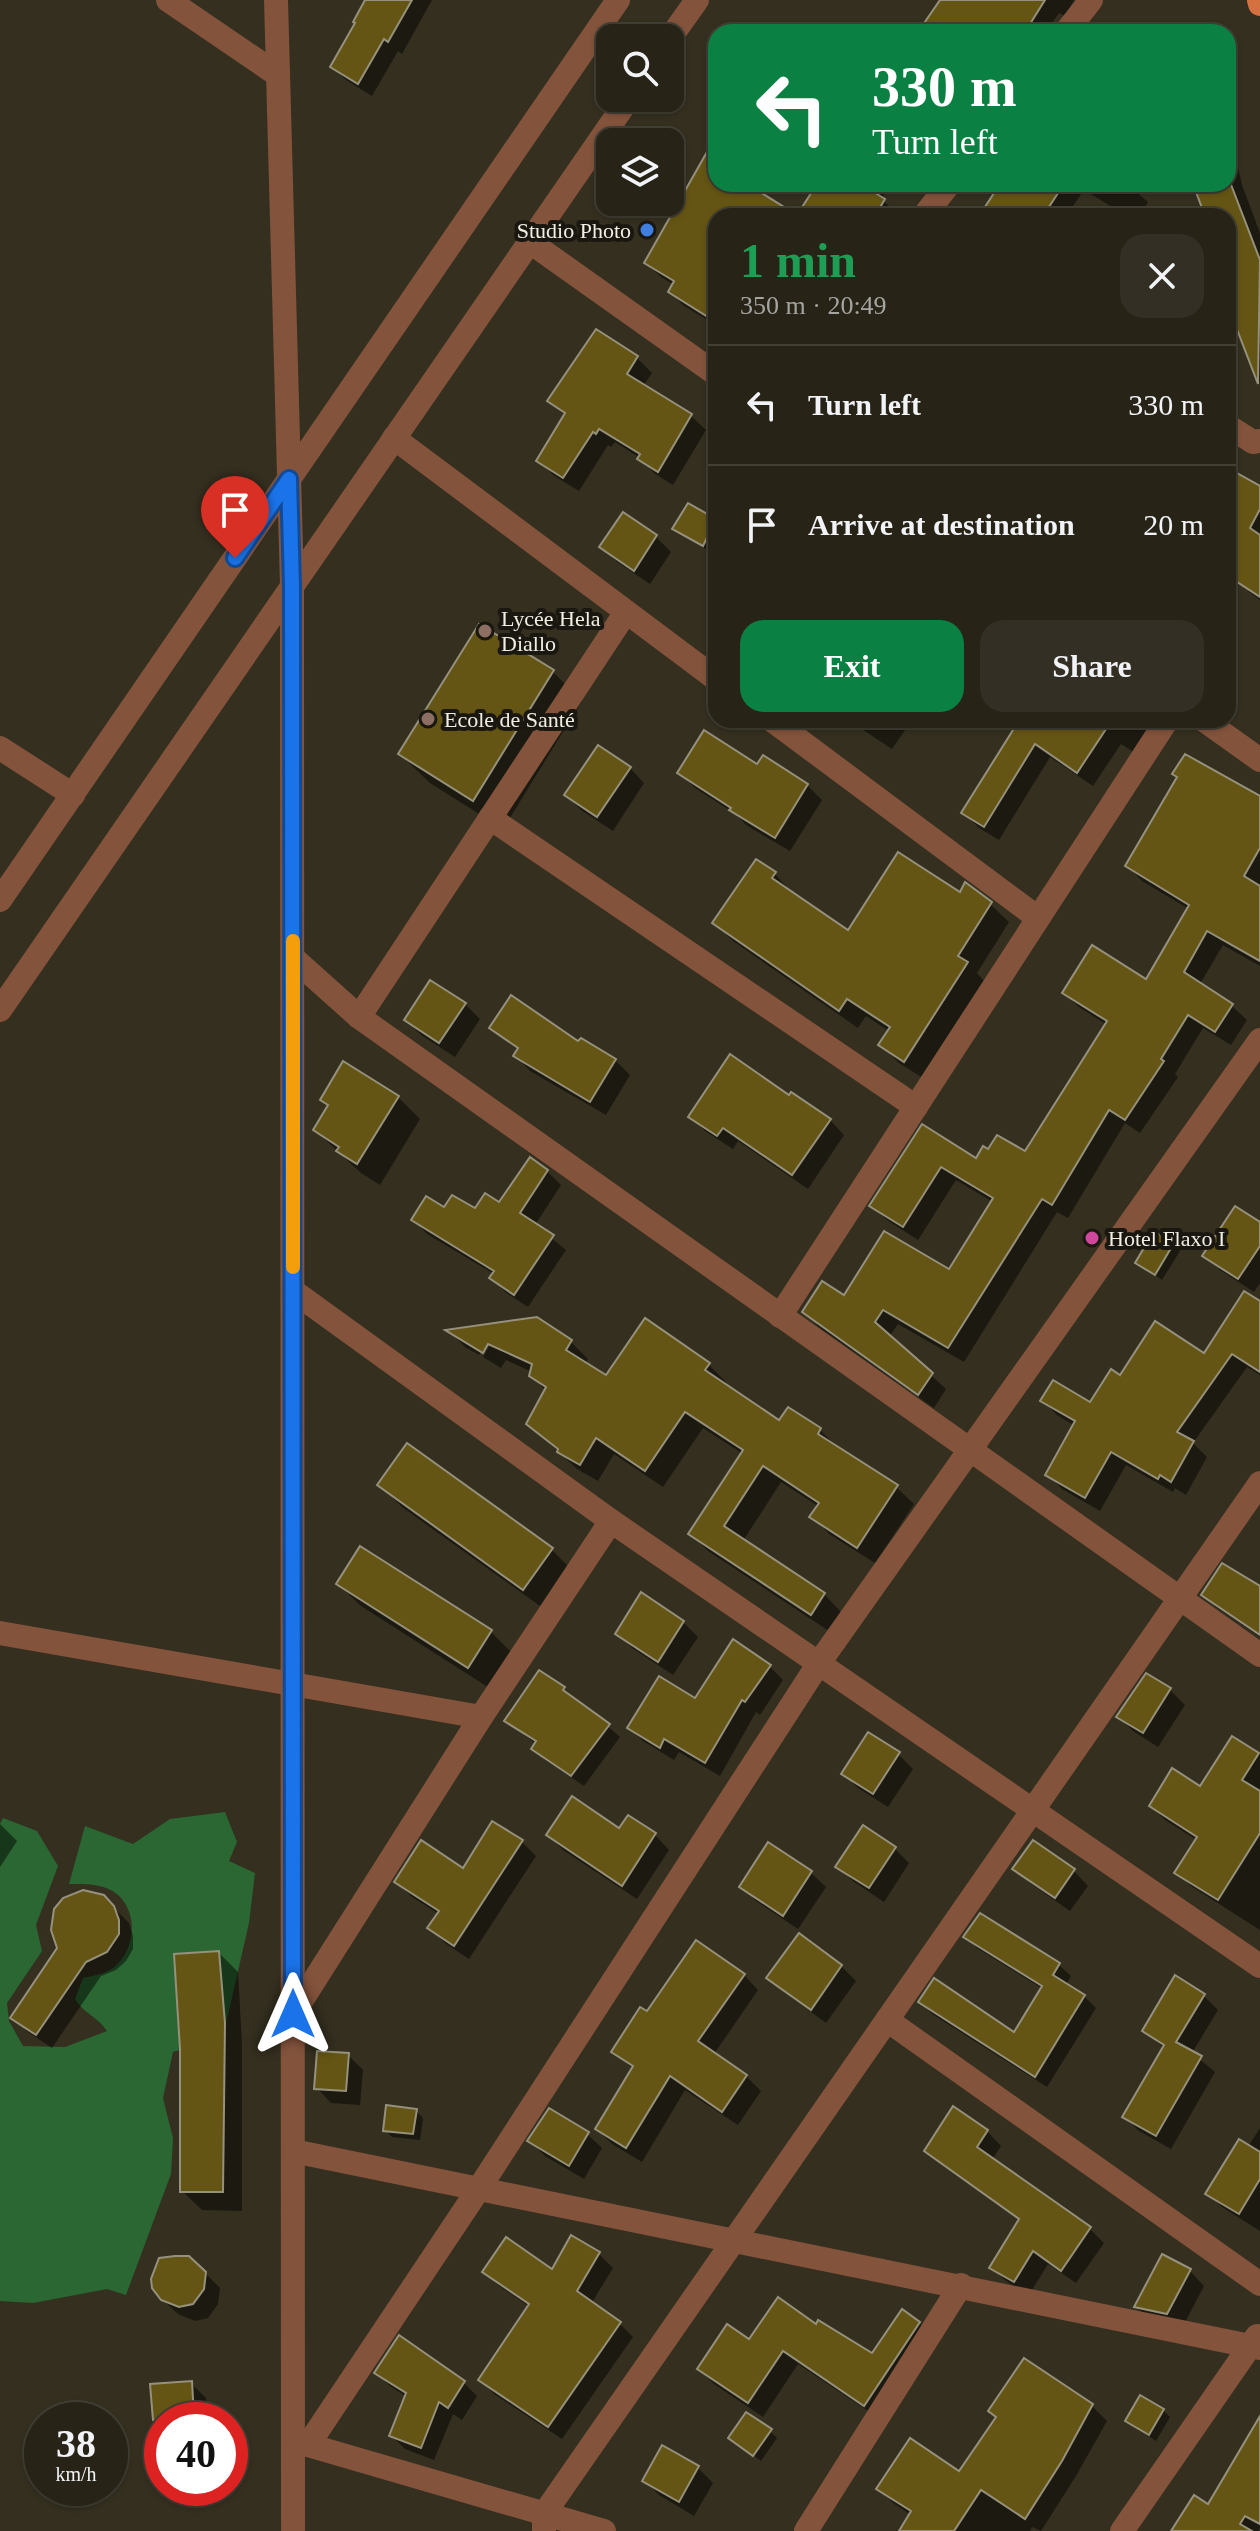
<!DOCTYPE html>
<meta charset="utf-8">
<style>
body{margin:0;font-family:"Times New Roman",serif;background:#332f24;color:#f1f3f6;height:100vh;display:flex;flex-direction:column;font-size:30px;white-space:nowrap}
*{box-sizing:border-box;margin:0}
p{font-size:26px;color:#a4a4a1}
.icon{flex:none;width:44px;height:44px;fill:none;stroke:currentColor;stroke-width:2;stroke-linecap:round;stroke-linejoin:round}
.map{position:relative;flex:1;overflow:hidden}
.panel{position:absolute;left:708px;top:208px;width:528px;height:520px;display:flex;flex-direction:column;background:#272317;border-radius:24px;box-shadow:0 2px 6px #0004,0 0 0 2px #434036}
.panel>*{flex:none}
.top-card{position:absolute;left:708px;top:24px;width:528px;height:168px;border-radius:24px;box-shadow:0 2px 6px #0004,0 0 0 2px #434036;background:#0b8043;color:#fff;overflow:hidden}
.controls{position:absolute;left:596px;top:24px;display:grid;gap:16px}
.controls a{display:grid;place-items:center;width:88px;height:88px;border-radius:16px;background:#272317;box-shadow:0 2px 6px #0004,0 0 0 2px #434036;font-size:40px}
.speed{position:absolute;left:24px;top:2402px;display:flex;gap:16px;font-size:40px;font-weight:700;text-align:center}
.speed>*{display:grid;place-content:center;width:104px;height:104px;border-radius:50%;background:#272317;box-shadow:0 2px 6px #0004,0 0 0 2px #434036;line-height:1}
.speed small{font-size:20px;font-weight:400}
.speed .limit{border:12px solid #d22;background:#fff;color:#111}
.pin{position:absolute;display:grid;place-items:center;width:68px;height:68px;color:#fff;margin:-82px -34px;border-radius:50% 50% 50% 0;rotate:-45deg;box-shadow:0 0 8px #0007}
.pin .icon{rotate:45deg}
.me{position:absolute;width:88px;margin:-44px;rotate:0deg;stroke-linejoin:round;filter:drop-shadow(0 0 6px #0008)}
.turn{display:flex;align-items:center;gap:28px;height:168px;padding:0 32px;font-size:36px}
.turn .icon{width:104px;height:104px;stroke-width:2.5}
.turn b{display:block;font-size:56px;line-height:68px}
.round{display:grid;place-items:center;flex:none;width:84px;height:84px;border-radius:24px;background:#332f24}
.overview{display:flex;align-items:center;justify-content:space-between;height:136px;padding:0 32px}
h1{font-size:48px;font-weight:700;line-height:60px;color:#1e9e55}
.action{display:flex;gap:16px;margin-top:auto;padding:16px 32px}
.action a{flex:1;height:92px;border-radius:24px;background:#0b8043;color:#fff;font-size:32px;font-weight:700;line-height:92px;text-align:center}
.action a+a{background:#332f24;color:#f1f3f6}
ul{padding:0;list-style:none}
li{display:flex;align-items:center;gap:24px;height:120px;padding:0 32px;border-top:2px solid #434036}
li div{flex:1}
li b{display:block;font-size:30px}
li em{font-style:normal}
.map>svg:first-child{display:block}
.forest{fill:#2a6732}
.shadow{fill:#0007}
.building{fill:#655514;stroke:#95917d;stroke-width:2}
.lines{fill:none;stroke-linecap:round;stroke-linejoin:round}
.minor{stroke:#83533c;stroke-width:24}
.major{stroke:#d57140;stroke-width:24}
.route-casing{stroke:#114b97;stroke-width:20}
.route{stroke:#1a73e8;stroke-width:14}
.slow{stroke:#f59e0b;stroke-width:14}
.shop-dot{fill:#3f7fe0;stroke:#191710;stroke-width:3}
.education-dot{fill:#8d6e63;stroke:#191710;stroke-width:3}
.hotel-dot{fill:#d1479c;stroke:#191710;stroke-width:3}
.labels{text-anchor:middle;stroke-width:8;stroke-linejoin:round;paint-order:stroke}
.poi-label{font-size:22px;fill:#f1eee4;stroke:#191710;text-anchor:start}
</style>
<div class="map">
<svg width="1260" height="2531" viewBox="0 0 1260 2531">
<rect width="100%" height="100%" fill="#342f1f"/>
<path class="forest" d="M225 1812 237 1842 229 1861 255 1873 249 1923 223 2037 173 2052 163 2098 173 2138 171 2174 126 2295 107 2289 33 2303 0 2301V1824L3 1818 37 1831 58 1866 36 1925 42 1951 7 2003 9 2021 23 2046 65 2047 107 2031C98 2017 83 2013 75 1999L83 1978C92 1976 105 1974 113 1968 135 1951 139 1914 118 1895 104 1883 86 1884 69 1884L85 1826 133 1844 170 1819Z"/>
<g class="shadow">
<polygon points="367,0 432,0 402,54 398,51 372,96 346,80 332,67"/>
<polygon points="958,0 1074,0 1065,16 1059,13 1046,32 921,32"/>
<polygon points="1228,134 1231,137 1242,185 1260,233 1260,383 1228,301 1228,216 1207,216 1228,184"/>
<polygon points="716,164 716,184 743,184 796,216 716,216 716,325 684,306 670,292 674,285 661,277 646,263"/>
<polygon points="818,184 891,184 881,199 899,215 799,216"/>
<polygon points="1003,184 1127,184 1148,202 1141,216 1127,216 1084,190 1066,216 982,216"/>
<polygon points="637,358 652,373 643,386 691,416 706,430 673,485 654,473 640,458 615,442 611,447 608,445 579,491 553,475 539,460 566,417 550,401"/>
<polygon points="1260,489 1260,600 1249,592 1228,569"/>
<polygon points="688,506 716,522 716,542 710,552 675,529"/>
<polygon points="624,515 656,537 671,552 650,584 617,562 602,547"/>
<polygon points="553,672 582,701 503,829 430,783 400,754"/>
<polygon points="848,720 912,720 892,749"/>
<polygon points="1002,720 1155,720 1143,758 1121,744 1093,786 1050,757 999,840 979,828 964,813 1015,730"/>
<polygon points="758,767 807,785 822,800 790,851 746,825 737,815 695,788 680,773"/>
<polygon points="630,768 644,783 613,831 581,810 566,795"/>
<polygon points="1260,801 1260,966 1223,945 1200,984 1232,1006 1247,1020 1231,1045 1203,1028 1175,1074 1178,1077 1140,1133 1125,1123 1068,1218 1057,1212 964,1362 898,1324 889,1337 946,1389 934,1408 819,1327 805,1312 845,1298 950,1271 993,1202 956,1180 918,1240 887,1220 872,1206 923,1127 977,1161 1026,1154 1107,1025 1079,1007 1064,993 1147,982 1189,909 1142,881 1128,866"/>
<polygon points="774,873 792,893 849,932 960,895 990,904 1009,922 977,973 985,982 923,1078 899,1063 881,1045 889,1031 866,1016 858,1028 733,941 715,923"/>
<polygon points="465,1004 480,1019 455,1057 421,1035 406,1020"/>
<polygon points="491,1028 615,1060 630,1075 606,1115 530,1071 516,1056 519,1051"/>
<polygon points="398,1097 420,1119 380,1185 361,1173 315,1130"/>
<polygon points="789,1097 830,1120 844,1135 808,1189 738,1141 733,1149 705,1131 690,1116"/>
<polygon points="547,1171 561,1185 535,1225 566,1250 528,1307 505,1292 492,1278 494,1274 427,1234 414,1220 445,1210 476,1211 500,1205"/>
<polygon points="1260,1224 1260,1283 1254,1292 1220,1270 1205,1255"/>
<polygon points="1173,1244 1180,1251 1162,1280 1137,1262"/>
<polygon points="1260,1304 1260,1375 1247,1367 1193,1443 1207,1457 1186,1495 1175,1488 1173,1492 1126,1465 1100,1511 1062,1489 1048,1474 1075,1426 1057,1415 1043,1401 1091,1404 1120,1377 1205,1355"/>
<polygon points="449,1331 571,1342 588,1359 585,1364 607,1378 709,1365 726,1382 724,1385 780,1423 788,1410 820,1430 837,1447 896,1487 914,1504 875,1563 829,1534 812,1516 818,1506 781,1482 743,1541 824,1594 841,1612 829,1631 708,1551 691,1534 743,1454 703,1428 663,1487 614,1454 598,1481 577,1469 529,1424 546,1391 531,1375 532,1372 506,1360 501,1368 483,1357 491,1343 487,1343 479,1355 465,1347"/>
<polygon points="408,1446 552,1550 574,1572 547,1611 402,1507 380,1485"/>
<polygon points="338,1584 490,1631 513,1654 491,1689 361,1606"/>
<polygon points="1260,1588 1260,1637 1216,1607 1204,1595"/>
<polygon points="642,1595 683,1622 698,1637 673,1675 632,1648 617,1633"/>
<polygon points="769,1666 783,1680 760,1715 756,1712 720,1776 679,1752 674,1760 643,1741 629,1727"/>
<polygon points="539,1673 564,1689 620,1737 584,1786 545,1760 534,1748 536,1744 507,1721"/>
<polygon points="1147,1676 1170,1690 1185,1705 1158,1747 1133,1731 1119,1717"/>
<polygon points="1233,1739 1260,1754 1260,1930 1191,1886 1177,1872 1197,1840 1165,1820 1151,1806 1201,1789"/>
<polygon points="898,1754 913,1769 888,1807 858,1788 843,1773"/>
<polygon points="0,1824 17,1841 0,1867"/>
<polygon points="548,1835 655,1835 669,1850 637,1899 563,1850"/>
<polygon points="521,1841 536,1856 469,1959 445,1943 430,1928 439,1914 412,1897 397,1882 464,1871"/>
<polygon points="769,1845 811,1873 826,1887 798,1929 756,1901 742,1886"/>
<polygon points="894,1848 909,1863 884,1902 853,1881 838,1866"/>
<polygon points="1015,1869 1074,1871 1088,1886 1070,1911 1030,1883"/>
<polygon points="113,1907 129,1923 133,1936 133,1949 126,1961 116,1970 101,1976 52,2048 28,2032 13,2017 60,1948"/>
<polygon points="980,1916 1059,1965 1071,1976 1066,1985 1084,1996 1096,2008 1047,2087 932,2014 920,2002 1015,2035 1043,1989 977,1948 966,1937"/>
<polygon points="799,1936 841,1966 856,1981 826,2023 784,1992 769,1978"/>
<polygon points="219,1953 238,1972 242,2044 242,2211 202,2210 182,2191"/>
<polygon points="744,1975 758,1990 714,2054 746,2076 761,2091 738,2125 685,2090 642,2162 612,2144 597,2129 634,2069 614,2051 648,2014"/>
<polygon points="1204,1996 1218,2010 1192,2053 1215,2072 1171,2149 1139,2131 1125,2117 1164,2048 1144,2030"/>
<polygon points="348,2055 363,2070 360,2105 331,2103 317,2088"/>
<polygon points="416,2111 423,2118 420,2140 392,2137 385,2130"/>
<polygon points="1260,2128 1260,2231 1222,2207 1208,2193 1248,2147"/>
<polygon points="987,2131 1001,2146 992,2160 1090,2229 1104,2243 1076,2283 1048,2264 1029,2295 1006,2281 991,2267 1020,2221 941,2164 926,2150"/>
<polygon points="587,2134 602,2148 584,2179 545,2156 530,2141"/>
<polygon points="572,2238 599,2254 613,2268 591,2304 620,2324 633,2337 562,2439 494,2394 481,2380 530,2307 498,2285 484,2272 552,2271"/>
<polygon points="1190,2271 1204,2286 1182,2328 1151,2321 1136,2307"/>
<polygon points="205,2273 220,2288 218,2304 208,2318 195,2321 178,2314 162,2299"/>
<polygon points="919,2323 934,2338 880,2419 798,2364 763,2417 714,2384 699,2369 750,2342 817,2326 872,2356"/>
<polygon points="427,2358 464,2383 477,2396 462,2420 453,2414 434,2460 405,2449 391,2435 407,2397 390,2386 377,2373"/>
<polygon points="191,2383 206,2398 207,2420 162,2420 162,2427 155,2419"/>
<polygon points="1092,2406 1107,2421 1076,2476 1041,2531 1032,2527 1030,2531 901,2531 911,2515 893,2503 879,2488 960,2474"/>
<polygon points="1163,2410 1170,2417 1156,2441 1127,2421"/>
<polygon points="1260,2421 1260,2528 1258,2531 1185,2531 1209,2506"/>
<polygon points="770,2431 777,2438 761,2461 730,2438"/>
<polygon points="698,2468 713,2483 694,2516 659,2495 644,2480"/>
</g>
<g class="building">
<polygon points="365,0 412,0 388,42 384,39 358,84 330,67 355,23 353,22"/>
<polygon points="940,0 1045,0 1025,32 918,32"/>
<polygon points="716,136 716,184 747,184 797,215 817,184 861,184 885,199 875,216 716,216 716,304 708,317 668,292 674,281 644,263"/>
<polygon points="1228,182 1230,182 1260,260 1258,384 1228,306 1228,216 1205,216 1193,184"/>
<polygon points="1000,184 1064,184 1043,216 979,216"/>
<polygon points="596,329 638,356 627,374 692,414 658,472 637,459 640,454 599,429 596,434 593,432 563,478 536,461 565,413 547,401"/>
<polygon points="1228,468 1260,486 1260,509 1250,528 1260,535 1260,597 1228,576"/>
<polygon points="688,503 716,519 703,546 672,529"/>
<polygon points="623,512 657,535 634,571 599,547"/>
<polygon points="479,624 554,670 473,801 398,754"/>
<polygon points="998,720 1112,720 1077,773 1035,744 984,827 961,813 1013,730"/>
<polygon points="704,730 757,764 763,755 808,784 775,838 729,810 731,808 677,773"/>
<polygon points="598,745 631,767 597,817 564,795"/>
<polygon points="1185,754 1260,796 1260,848 1244,876 1260,886 1260,961 1207,931 1184,972 1233,1004 1215,1032 1188,1015 1161,1059 1164,1061 1125,1120 1109,1110 1052,1205 1042,1199 948,1348 883,1310 875,1322 933,1373 918,1395 802,1312 822,1281 844,1295 884,1231 949,1269 993,1198 941,1167 903,1227 869,1206 922,1124 976,1158 983,1146 988,1149 997,1135 1025,1151 1107,1021 1062,993 1092,945 1146,979 1189,905 1125,866 1177,777 1172,774"/>
<polygon points="898,852 960,892 965,882 992,902 958,956 968,962 904,1062 878,1045 890,1027 847,999 839,1011 712,923 756,859 776,872 772,878 848,930"/>
<polygon points="430,980 466,1003 439,1043 404,1020"/>
<polygon points="511,995 578,1041 581,1038 616,1059 590,1102 513,1056 518,1048 489,1028"/>
<polygon points="730,1054 789,1095 791,1092 831,1119 792,1175 723,1128 717,1136 688,1117"/>
<polygon points="343,1061 399,1096 357,1164 336,1151 339,1147 313,1130 328,1105 320,1100"/>
<polygon points="530,1157 548,1170 520,1213 554,1235 514,1295 489,1278 494,1271 411,1220 426,1196 444,1207 452,1195 475,1208 485,1193 499,1202"/>
<polygon points="1235,1206 1260,1222 1260,1246 1238,1279 1202,1256"/>
<polygon points="1154,1231 1174,1243 1155,1275 1135,1263"/>
<polygon points="1244,1291 1260,1301 1260,1372 1232,1354 1177,1432 1194,1441 1171,1482 1160,1475 1158,1479 1111,1452 1085,1498 1045,1475 1075,1421 1040,1401 1053,1380 1090,1402 1111,1369 1120,1375 1155,1321 1204,1353"/>
<polygon points="537,1317 572,1340 566,1350 606,1375 645,1318 710,1363 705,1370 779,1420 788,1407 821,1428 818,1434 898,1485 857,1548 809,1517 819,1503 763,1466 724,1526 825,1593 811,1615 688,1534 743,1450 685,1412 645,1471 596,1438 580,1465 557,1452 558,1449 526,1424 546,1387 529,1376 532,1364 488,1344 483,1353 445,1330"/>
<polygon points="407,1443 553,1548 523,1590 377,1485"/>
<polygon points="360,1546 492,1630 468,1668 336,1584"/>
<polygon points="1222,1563 1260,1586 1260,1635 1201,1595"/>
<polygon points="641,1592 684,1621 658,1662 615,1634"/>
<polygon points="733,1639 771,1665 745,1702 742,1700 705,1763 664,1739 660,1748 627,1728 659,1676 695,1698"/>
<polygon points="539,1670 565,1687 563,1690 610,1724 571,1776 531,1749 536,1741 504,1721"/>
<polygon points="1146,1673 1171,1688 1143,1733 1116,1717"/>
<polygon points="868,1732 900,1752 873,1794 841,1774"/>
<polygon points="1232,1736 1259,1753 1242,1780 1260,1791 1260,1833 1218,1900 1174,1873 1197,1837 1149,1806 1172,1768 1200,1786"/>
<polygon points="572,1796 619,1828 628,1815 656,1833 622,1886 546,1835"/>
<polygon points="492,1821 523,1840 454,1946 427,1928 439,1911 394,1882 421,1840 463,1868"/>
<polygon points="863,1825 896,1847 869,1888 835,1867"/>
<polygon points="1033,1840 1075,1869 1055,1898 1012,1869"/>
<polygon points="768,1842 812,1871 783,1916 739,1887"/>
<polygon points="83,1890 104,1895 114,1906 119,1920 119,1934 107,1952 86,1962 36,2035 10,2018 57,1948 51,1930 54,1909 63,1898"/>
<polygon points="980,1913 1060,1963 1053,1975 1085,1995 1035,2077 918,2002 934,1978 1014,2032 1042,1986 963,1937"/>
<polygon points="799,1933 842,1965 811,2010 766,1978"/>
<polygon points="696,1940 745,1974 698,2041 747,2075 722,2112 670,2076 626,2148 595,2129 633,2066 611,2052 640,2007 647,2011"/>
<polygon points="219,1951 225,2023 223,2192 180,2192 180,2049 174,1954"/>
<polygon points="1175,1975 1205,1994 1176,2042 1202,2056 1156,2136 1122,2117 1164,2045 1142,2031"/>
<polygon points="317,2051 349,2053 346,2091 314,2089"/>
<polygon points="386,2105 417,2109 413,2134 383,2131"/>
<polygon points="953,2106 988,2130 977,2147 1091,2227 1061,2271 1033,2251 1014,2282 989,2268 1019,2219 924,2151"/>
<polygon points="549,2108 589,2132 569,2166 527,2141"/>
<polygon points="1239,2139 1260,2152 1260,2179 1239,2214 1205,2194"/>
<polygon points="571,2235 600,2252 577,2291 621,2322 548,2427 478,2380 529,2304 482,2272 506,2237 552,2269"/>
<polygon points="1162,2254 1191,2269 1167,2314 1134,2307"/>
<polygon points="175,2256 189,2256 206,2272 204,2289 193,2304 179,2307 161,2300 152,2288 151,2279 159,2258"/>
<polygon points="778,2297 816,2324 818,2320 872,2353 902,2309 920,2322 864,2406 783,2351 748,2403 697,2369 727,2324 749,2339"/>
<polygon points="399,2335 465,2381 448,2408 439,2402 421,2448 389,2436 406,2393 374,2373"/>
<polygon points="1024,2358 1093,2404 1062,2461 1025,2519 981,2490 954,2531 899,2531 911,2511 876,2489 910,2438 959,2471 996,2417 988,2411"/>
<polygon points="192,2381 194,2417 153,2420 150,2384"/>
<polygon points="1140,2395 1164,2409 1149,2435 1125,2421"/>
<polygon points="746,2412 772,2429 753,2456 728,2438"/>
<polygon points="1260,2416 1260,2524 1245,2516 1240,2524 1252,2531 1171,2531 1194,2495 1208,2504"/>
<polygon points="662,2445 699,2466 679,2502 642,2481"/>
</g>
<g class="lines">
<g class="minor">
<polyline points="168,0 278,75"/>
<polyline points="276,0 292,585 293,2531"/>
<polyline points="1066,32 1091,0"/>
<polyline points="670,38 697,0"/>
<polyline points="924,216 949,184"/>
<polyline points="530,242 716,374"/>
<polyline points="1228,426 1253,442 1260,441"/>
<polyline points="394,438 716,679"/>
<polyline points="772,720 1038,918"/>
<polyline points="1204,720 1260,760"/>
<polyline points="0,748 73,795"/>
<polyline points="490,818 916,1107"/>
<polyline points="0,900 618,0"/>
<polyline points="293,958 359,1017 1260,1655"/>
<polyline points="0,1010 629,98"/>
<polyline points="359,1017 626,612"/>
<polyline points="293,1291 611,1521 1260,1966"/>
<polyline points="780,1316 1167,720"/>
<polyline points="0,1633 481,1717"/>
<polyline points="293,2014 481,1717 611,1521"/>
<polyline points="887,2020 1260,2284"/>
<polyline points="293,2151 1260,2348"/>
<polyline points="295,2439 308,2445 604,2531"/>
<polyline points="308,2445 478,2190 819,1663 1260,1040"/>
<polyline points="544,2531 544,2514 1260,1483"/>
<polyline points="806,2531 961,2285"/>
<polyline points="1122,2531 1257,2336"/>
</g>
<polyline class="major" points="1259,0 1260,4"/>
</g>
<g class="lines">
<defs>
<polyline id="route" points="235,558 289,479 292,585 293,2014"/>
</defs>
<use href="#route" class="route-casing"/>
<use href="#route" class="route"/>
<polyline class="slow" points="293,941 293,1267"/>
</g>
<circle class="shop-dot" cx="647" cy="230" r="8"/>
<g class="education-dot">
<circle cx="485" cy="631" r="8"/>
<circle cx="428" cy="719" r="8"/>
</g>
<circle class="hotel-dot" cx="1092" cy="1238" r="8"/>
<g class="labels">
<g class="poi-label">
<text x="631" y="238" text-anchor="end">Studio Photo</text>
<text x="501" y="626">Lycée Hela<tspan x="501" dy="25">Diallo</tspan></text>
<text x="444" y="727">Ecole de Santé</text>
<text x="1108" y="1246">Hotel Flaxo I</text>
</g>
</g>
</svg>
<div class="controls">
<a><svg class="icon" aria-label="search" viewBox="0 0 24 24"><circle cx="10" cy="10" r="6"/><path d="M15 15l6 6"/></svg></a>
<a><svg class="icon" aria-label="layers" viewBox="0 0 24 24"><path d="M12 4l9 5-9 5-9-5zM3 14l9 5 9-5"/></svg></a>
</div>
<div class="speed"><div>38<small>km/h</small></div><div class="limit">40</div></div>
<div class="pin" style="left:235px;top:558px;background:#d93025"><svg class="icon" aria-label="arrive" viewBox="0 0 24 24"><path d="M6 21V4h12l-3 4 3 4H6"/></svg></div>
<svg class="me" style="left:293px;top:2014px" viewBox="-20 -20 40 40"><path d="M0-17L14 15 0 8-14 15z" fill="#1a73e8" stroke="#fff" stroke-width="4"/></svg>
<div class="top-card">
<div class="turn"><svg class="icon" aria-label="left" viewBox="0 0 24 24"><path d="M17 20v-9H6M10 6l-5 5 5 5"/></svg><div><b>330 m</b>Turn left</div></div>
</div>
<section class="panel">
<div class="overview"><div><h1>1 min</h1><p>350 m · 20:49</p></div><a class="round"><svg class="icon" aria-label="close" viewBox="0 0 24 24"><path d="M6 6l12 12M18 6L6 18"/></svg></a></div>
<ul>
<li><svg class="icon" aria-label="left" viewBox="0 0 24 24"><path d="M17 20v-9H6M10 6l-5 5 5 5"/></svg><div><b>Turn left</b></div><em>330 m</em></li>
<li><svg class="icon" aria-label="arrive" viewBox="0 0 24 24"><path d="M6 21V4h12l-3 4 3 4H6"/></svg><div><b>Arrive at destination</b></div><em>20 m</em></li>
</ul>
<div class="action"><a>Exit</a><a>Share</a></div>
</section>
</div>
